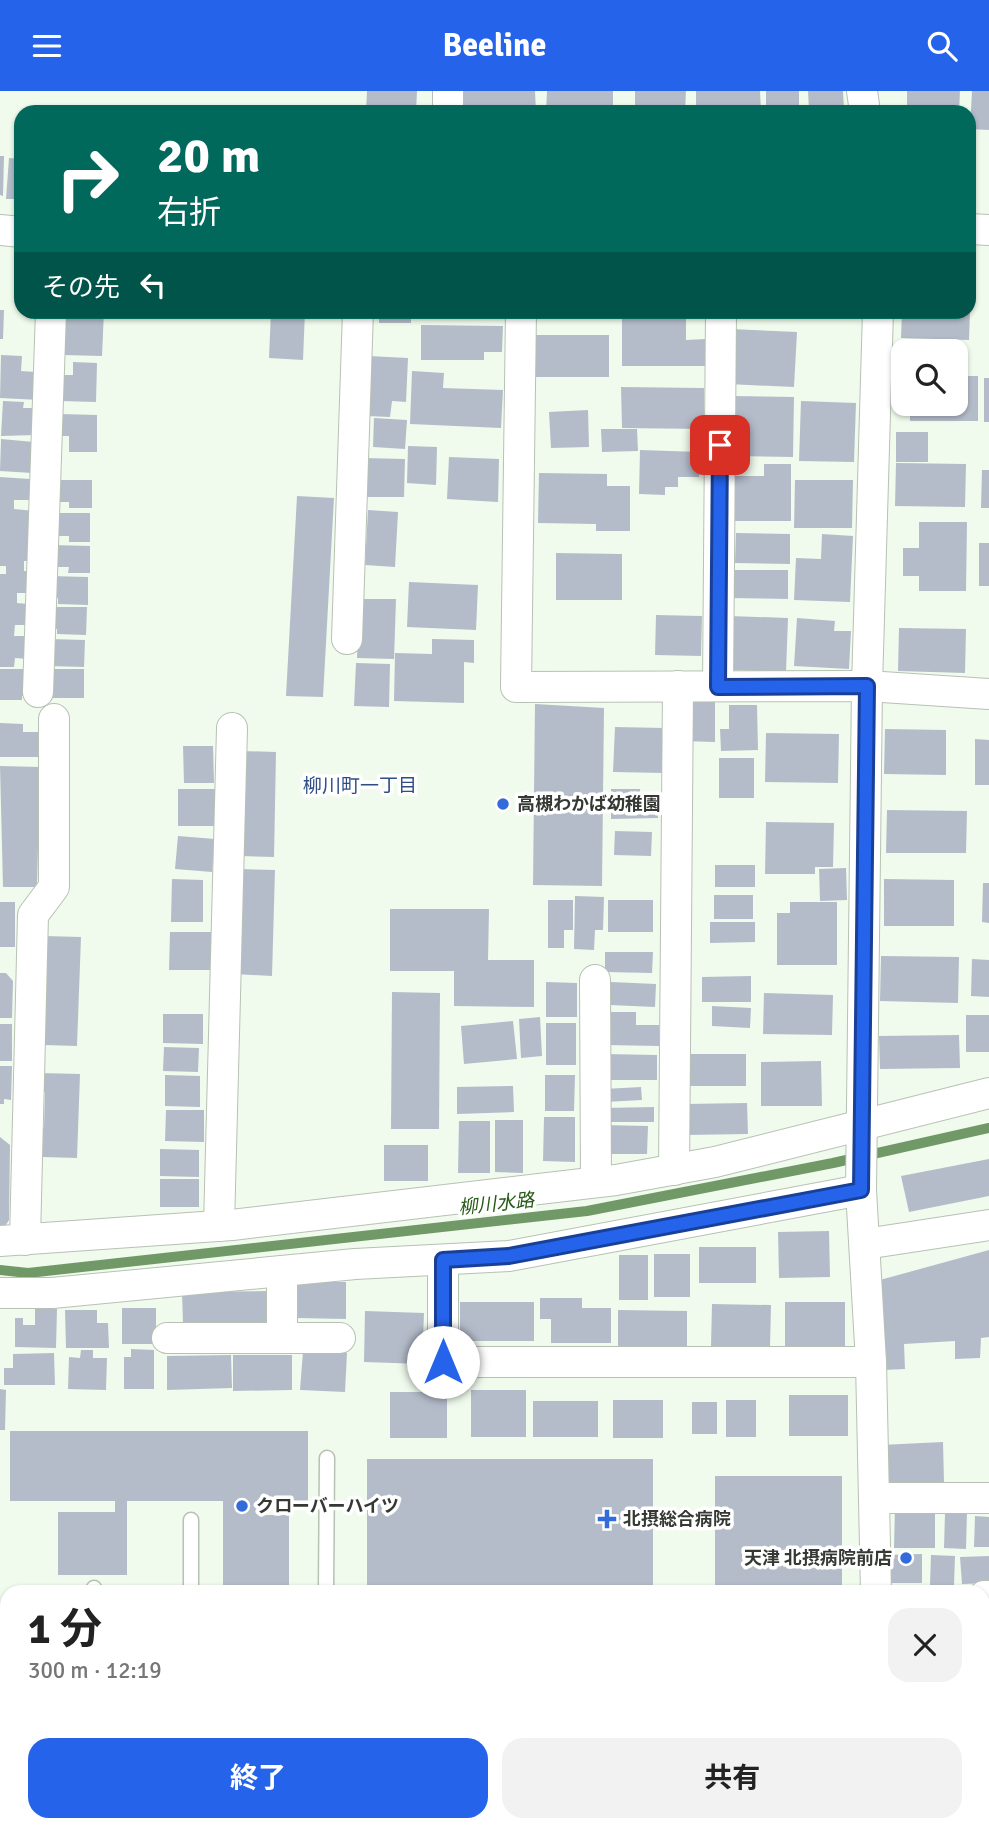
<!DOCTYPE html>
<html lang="ja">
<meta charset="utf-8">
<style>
body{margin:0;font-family:Signika,"Noto Sans JP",sans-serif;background:#f2f2f2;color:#222;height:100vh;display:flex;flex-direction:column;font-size:26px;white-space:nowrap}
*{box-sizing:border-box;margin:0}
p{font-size:23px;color:#767676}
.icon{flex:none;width:38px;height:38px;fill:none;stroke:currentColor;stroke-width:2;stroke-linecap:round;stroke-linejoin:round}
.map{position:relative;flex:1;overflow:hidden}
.details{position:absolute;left:0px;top:1494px;width:990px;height:247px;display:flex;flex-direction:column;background:#fff;border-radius:21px 21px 0 0;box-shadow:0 2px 5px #0004}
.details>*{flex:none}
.banner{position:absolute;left:14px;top:14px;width:962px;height:214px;border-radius:21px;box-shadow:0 2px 5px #0004;background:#00695c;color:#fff;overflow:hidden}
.fabs{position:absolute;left:891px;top:248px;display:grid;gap:14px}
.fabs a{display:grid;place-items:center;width:77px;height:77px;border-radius:14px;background:#fff;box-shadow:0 2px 5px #0004;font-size:35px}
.pin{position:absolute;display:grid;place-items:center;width:60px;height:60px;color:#fff;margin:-30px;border-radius:14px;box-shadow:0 4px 10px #0006}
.me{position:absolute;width:77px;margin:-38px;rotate:0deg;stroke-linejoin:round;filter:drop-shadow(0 0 5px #0008)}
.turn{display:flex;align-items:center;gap:24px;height:147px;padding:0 28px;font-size:32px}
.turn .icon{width:91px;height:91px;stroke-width:2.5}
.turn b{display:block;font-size:49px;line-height:60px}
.then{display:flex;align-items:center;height:66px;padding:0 28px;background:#0003;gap:14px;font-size:26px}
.round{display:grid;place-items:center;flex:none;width:74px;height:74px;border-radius:21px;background:#f2f2f2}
.headline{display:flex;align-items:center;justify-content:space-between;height:119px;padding:0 28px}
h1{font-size:42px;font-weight:700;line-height:52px}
.cta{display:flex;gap:14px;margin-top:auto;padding:14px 28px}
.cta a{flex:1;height:80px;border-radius:21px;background:#2563eb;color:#fff;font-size:28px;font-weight:700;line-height:80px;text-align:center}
.cta a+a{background:#f2f2f2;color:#222}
header{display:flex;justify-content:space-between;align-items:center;height:91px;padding:0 28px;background:#2563eb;color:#fff;font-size:32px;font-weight:700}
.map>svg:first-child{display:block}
.green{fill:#c1e3b9}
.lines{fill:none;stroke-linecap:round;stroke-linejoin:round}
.stream{stroke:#719968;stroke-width:10}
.building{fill:#b4bcca}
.service-casing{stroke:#b7c1b4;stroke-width:17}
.minor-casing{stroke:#b7c1b4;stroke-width:32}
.service{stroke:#fff;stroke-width:14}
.minor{stroke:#fff;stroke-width:30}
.route-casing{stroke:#184099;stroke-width:18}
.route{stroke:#2563eb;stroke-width:12}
.poi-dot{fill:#336bda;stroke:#fff;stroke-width:2.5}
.labels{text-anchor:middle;stroke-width:7;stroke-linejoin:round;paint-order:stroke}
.poi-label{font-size:18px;font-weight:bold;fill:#353934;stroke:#fff;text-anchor:start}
.neighbourhood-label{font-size:19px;fill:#304e86;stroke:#fff}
.water-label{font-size:19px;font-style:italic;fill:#265a17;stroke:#fff}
</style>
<header><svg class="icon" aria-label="menu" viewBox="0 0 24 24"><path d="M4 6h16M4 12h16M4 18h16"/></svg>Beeline<svg class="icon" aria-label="search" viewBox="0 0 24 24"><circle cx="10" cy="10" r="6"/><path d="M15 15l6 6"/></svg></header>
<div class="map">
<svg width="989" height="1741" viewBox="0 0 989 1741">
<rect width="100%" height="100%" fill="#f0fbed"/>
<polygon class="green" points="989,1602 989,1741 891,1741 892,1734 984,1734 984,1604"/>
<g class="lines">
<polyline class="stream" points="0,1179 28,1182 587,1120 833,1072 989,1037"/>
</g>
<g class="building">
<polygon points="367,0 417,0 416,21 366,21"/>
<polygon points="464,0 535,0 536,21 464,21"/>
<polygon points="547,0 613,0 613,21 546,21"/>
<polygon points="635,0 686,0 685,21 635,21"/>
<polygon points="696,0 760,0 761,21 696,21"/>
<rect x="766" y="0" width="33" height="21"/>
<polygon points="808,0 843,0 844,18 809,19"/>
<polygon points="907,0 960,0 959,21 907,21"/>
<polygon points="972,0 989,0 989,39 970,38"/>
<polygon points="0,65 4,65 3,105 0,104"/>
<polygon points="9,67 21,68 21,108 6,108"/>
<polygon points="0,219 4,219 3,248 0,248"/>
<polygon points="65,220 104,220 102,265 63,264"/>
<polygon points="271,220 305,220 303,269 269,267"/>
<rect x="379" y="220" width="32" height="12"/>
<polygon points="622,220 686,220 686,249 706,248 706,275 622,275"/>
<polygon points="799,220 852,220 852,228 799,226"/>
<polygon points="902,220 970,220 969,249 901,247"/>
<polygon points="421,234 503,235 502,261 484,261 484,269 421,269"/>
<polygon points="731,238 797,241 794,296 728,293"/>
<rect x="535" y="244" width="74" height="42"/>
<polygon points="1,264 22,265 21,280 36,281 40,309 0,307"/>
<polygon points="369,265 408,267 406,311 392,310 390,326 366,325"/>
<polygon points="73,271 97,272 96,311 61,310 61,284 73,284"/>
<polygon points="412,280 444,282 443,297 503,299 501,337 410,333"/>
<polygon points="956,285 978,285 978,330 910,330 910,313 956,313"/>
<rect x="984" y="287" width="5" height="44"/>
<polygon points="621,296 704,297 704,338 622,337"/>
<polygon points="733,305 794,306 793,366 732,365"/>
<polygon points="3,310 24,311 23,317 36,317 35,344 1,345"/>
<polygon points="801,310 856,312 854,371 799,370"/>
<polygon points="588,319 589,356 551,357 549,321"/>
<polygon points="60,323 97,324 97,361 69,361 69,345 60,345"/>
<polygon points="374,327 407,329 405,358 373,356"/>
<polygon points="601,338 637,338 638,360 602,361"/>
<rect x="896" y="341" width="32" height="30"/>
<polygon points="1,348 34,351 32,382 0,380"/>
<polygon points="408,355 437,356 436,394 407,392"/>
<polygon points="640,359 700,361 699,386 678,386 678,396 665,396 665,404 639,403"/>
<polygon points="449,366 499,368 498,411 447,408"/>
<polygon points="365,367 405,368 404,406 365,406"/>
<polygon points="896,372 966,373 965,416 895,415"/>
<polygon points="764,373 791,373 791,430 733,430 733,385 764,385"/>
<polygon points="982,379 989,379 989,417 981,417"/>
<polygon points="539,382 607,383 607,395 630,395 630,440 596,440 596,433 538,432"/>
<polygon points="0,386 30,388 29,409 14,409 14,418 35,420 32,470 24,470 24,480 29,480 28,502 17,502 17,512 28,513 26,534 15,534 14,545 28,545 27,568 15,567 14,576 0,576 0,483 6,483 6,475 0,475"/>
<polygon points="52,389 92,389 92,417 69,417 69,411 52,411"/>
<polygon points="795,389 853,389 852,437 794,437"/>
<polygon points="297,405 334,407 323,606 286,605"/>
<polygon points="368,419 398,421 395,476 365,474"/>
<polygon points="53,422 90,422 90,451 69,451 69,445 53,445"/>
<polygon points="919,431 967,431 966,500 919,500 919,485 903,485 903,457 919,457"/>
<polygon points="736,442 790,443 790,473 735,472"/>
<polygon points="822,443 853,445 850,511 794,509 796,467 821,468"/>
<rect x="979" y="452" width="10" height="43"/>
<polygon points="52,454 90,455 90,482 68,482 69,476 52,476"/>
<polygon points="556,462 622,463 622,509 556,509"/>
<polygon points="727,479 788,479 788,508 727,507"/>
<polygon points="49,485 88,486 88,514 58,513 58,507 49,507"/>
<polygon points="409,491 478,494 476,539 407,536"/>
<polygon points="359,508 396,508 394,568 357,567"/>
<polygon points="48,516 87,516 86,544 57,543 57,538 47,537"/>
<polygon points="656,524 702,525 701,565 655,564"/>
<polygon points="729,525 788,527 786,581 728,579"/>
<polygon points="797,527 835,530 834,540 851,540 849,578 794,575"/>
<polygon points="899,537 966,538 965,582 898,580"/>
<polygon points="49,548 85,549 84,576 48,575"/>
<polygon points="432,548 474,549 474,572 464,571 464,612 394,610 395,562 432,563"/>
<polygon points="356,572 390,573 389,616 354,615"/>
<polygon points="0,578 28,578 28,605 22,605 22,609 0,609"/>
<polygon points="45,578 84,578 84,607 52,607"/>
<polygon points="682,609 715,610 715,651 681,650"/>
<polygon points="535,613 604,617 602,795 533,794"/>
<polygon points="729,614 757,614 758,659 721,660 720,638 729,638"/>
<polygon points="0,632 23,633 23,641 40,641 40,666 0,666"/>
<polygon points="615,636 665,637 664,682 613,681"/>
<polygon points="885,638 946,639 946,684 884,683"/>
<polygon points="766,642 839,643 838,692 765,691"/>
<polygon points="975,648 989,649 989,694 975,694"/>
<polygon points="183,655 213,655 214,692 184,692"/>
<polygon points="242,660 276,661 274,766 241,765"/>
<rect x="719" y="667" width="35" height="40"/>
<polygon points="0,675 40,676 37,796 3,796"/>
<rect x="178" y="698" width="38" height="37"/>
<polygon points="611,698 640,698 640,707 658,707 658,727 611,728"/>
<polygon points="887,719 967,720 966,762 886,762"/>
<polygon points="766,731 834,732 833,776 815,776 815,783 765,783"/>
<polygon points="615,740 652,741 651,765 614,764"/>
<polygon points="178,745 215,748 212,781 175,778"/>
<rect x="715" y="774" width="40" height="22"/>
<polygon points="846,777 847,809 820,810 819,778"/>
<polygon points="239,778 275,779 272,885 235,883"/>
<polygon points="172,788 203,789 203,831 171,831"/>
<polygon points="884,788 954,789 954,835 884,835"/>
<polygon points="983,792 989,792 989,832 982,831"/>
<rect x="714" y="804" width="39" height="24"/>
<polygon points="575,805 604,806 603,839 595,839 594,859 574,858"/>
<polygon points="548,809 573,809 573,839 564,839 564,857 548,857"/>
<rect x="608" y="809" width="45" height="32"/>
<rect x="0" y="811" width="15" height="45"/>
<polygon points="790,811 837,811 837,874 777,874 777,822 790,822"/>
<polygon points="390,818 489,818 488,869 534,869 534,916 454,915 454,880 390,880"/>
<polygon points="710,831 755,831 755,851 710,852"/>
<polygon points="170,841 213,841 213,879 169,879"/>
<polygon points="43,845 81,846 77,955 44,954"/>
<polygon points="605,861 653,861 652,882 605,881"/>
<polygon points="881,865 959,866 958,912 880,910"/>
<polygon points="972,868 989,869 989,906 971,905"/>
<polygon points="0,882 6,882 13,890 12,927 0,927"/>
<polygon points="751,885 751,911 702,911 702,886"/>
<polygon points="546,891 577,892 577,926 546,926"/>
<polygon points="611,891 656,893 655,916 610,914"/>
<polygon points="392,901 440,902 439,1038 391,1038"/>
<polygon points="764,902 833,904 832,944 763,943"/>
<polygon points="712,915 751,917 750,937 712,935"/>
<polygon points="605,921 636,921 636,934 659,934 659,955 605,954"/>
<polygon points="163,923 203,923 203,953 163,952"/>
<rect x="966" y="924" width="23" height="37"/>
<polygon points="540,926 542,965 521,967 519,928"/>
<polygon points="513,930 517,968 464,973 461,935"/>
<rect x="546" y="932" width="30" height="42"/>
<rect x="0" y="933" width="12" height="37"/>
<polygon points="959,944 960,977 880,978 879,945"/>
<polygon points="164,956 199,957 198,981 163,980"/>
<polygon points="605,963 657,964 657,989 605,989"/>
<rect x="686" y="963" width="60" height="32"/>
<polygon points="821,970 822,1015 761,1015 761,971"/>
<polygon points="0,975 12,975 11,1009 4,1008 4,1013 0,1013"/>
<polygon points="40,982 80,983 77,1067 43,1066 43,1060 38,1059 39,1037 44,1037 45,1001 40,1001"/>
<polygon points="165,984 200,985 200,1016 165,1015"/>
<polygon points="545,984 575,984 574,1020 545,1020"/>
<polygon points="513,995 514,1021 457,1023 457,996"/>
<polygon points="641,996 642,1009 605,1011 604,998"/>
<polygon points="747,1012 748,1043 686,1044 685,1013"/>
<polygon points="654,1016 654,1031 603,1031 603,1017"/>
<polygon points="166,1019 204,1019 204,1051 165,1050"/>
<polygon points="544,1026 575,1026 575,1071 543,1070"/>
<polygon points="495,1029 523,1029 523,1082 495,1081"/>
<polygon points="459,1030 490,1030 490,1082 458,1082"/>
<polygon points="603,1034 648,1035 647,1063 603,1063"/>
<polygon points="0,1046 10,1054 9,1129 4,1137 0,1137"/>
<rect x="384" y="1054" width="44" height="36"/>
<polygon points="160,1058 199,1059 199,1086 160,1085"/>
<polygon points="989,1068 989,1105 909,1121 901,1085"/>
<rect x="160" y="1088" width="39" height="28"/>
<polygon points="829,1140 830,1186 779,1187 778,1141"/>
<rect x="699" y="1156" width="57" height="36"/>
<polygon points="989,1159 989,1246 981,1247 980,1267 955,1268 955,1250 904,1253 905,1278 884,1279 880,1189"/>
<rect x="654" y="1163" width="36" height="43"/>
<rect x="619" y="1164" width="29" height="45"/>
<polygon points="297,1191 346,1191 346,1228 297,1227"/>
<polygon points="269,1200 270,1233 183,1234 182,1201"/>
<polygon points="540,1207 582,1207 582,1217 611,1217 611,1252 551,1252 551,1228 540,1228"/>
<rect x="460" y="1211" width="74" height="39"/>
<rect x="785" y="1211" width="60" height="45"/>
<polygon points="712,1213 771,1214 770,1256 711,1255"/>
<rect x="122" y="1217" width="34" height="36"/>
<polygon points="35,1218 57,1218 56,1257 15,1256 15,1227 23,1227 23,1234 35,1234"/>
<polygon points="65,1219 97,1219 97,1232 108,1232 109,1257 66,1257"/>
<polygon points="618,1219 687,1220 687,1260 618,1260"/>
<polygon points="365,1220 424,1222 422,1273 364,1271"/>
<polygon points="131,1258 154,1259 154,1298 124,1298 124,1266 131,1266"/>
<polygon points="81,1259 93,1259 93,1267 107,1267 106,1299 68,1298 69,1266 80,1267"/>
<polygon points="303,1260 347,1262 345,1301 300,1299"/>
<polygon points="54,1262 55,1294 4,1294 4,1277 13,1277 13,1263"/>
<polygon points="231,1264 232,1297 167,1299 167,1265"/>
<polygon points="233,1264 292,1264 292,1299 233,1300"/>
<polygon points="0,1298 6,1299 5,1339 0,1339"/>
<rect x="471" y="1299" width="55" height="47"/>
<rect x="390" y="1301" width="57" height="46"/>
<rect x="789" y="1304" width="59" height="41"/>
<rect x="613" y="1309" width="50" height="38"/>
<rect x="726" y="1309" width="30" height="37"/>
<rect x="533" y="1310" width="65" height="36"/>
<rect x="692" y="1311" width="25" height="32"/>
<polygon points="10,1340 308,1340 308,1410 262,1410 262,1424 289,1424 289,1502 223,1502 223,1410 127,1410 127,1484 58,1484 58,1421 115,1421 115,1410 10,1410"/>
<polygon points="943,1351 944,1392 882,1394 881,1354"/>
<rect x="367" y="1368" width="286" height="134"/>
<rect x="715" y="1385" width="127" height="117"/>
<polygon points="895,1415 935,1415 935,1457 894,1457"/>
<polygon points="945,1422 967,1422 966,1458 944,1457"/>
<polygon points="975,1425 989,1426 989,1456 974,1456"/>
<polygon points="922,1463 922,1492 881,1492 881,1464"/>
<polygon points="931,1464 955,1465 954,1495 930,1494"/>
<polygon points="989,1465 989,1492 962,1493 960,1466"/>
<rect x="0" y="1574" width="7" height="70"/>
<rect x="0" y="1734" width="14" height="7"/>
<rect x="69" y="1734" width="109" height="7"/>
<polygon points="255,1734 324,1734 324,1741 254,1741"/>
<rect x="710" y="1734" width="44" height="7"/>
</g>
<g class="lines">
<defs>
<g id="service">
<polyline points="191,1429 191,1502"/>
<polyline points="94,1497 94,1502"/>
<polyline points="326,1502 327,1367"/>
<polyline points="0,1536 7,1536"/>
<polyline points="0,1664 7,1665"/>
</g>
<g id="minor">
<polyline points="862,0 865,21"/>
<polyline points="448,21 448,0"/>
<polyline points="970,138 989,139"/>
<polyline points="0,139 21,141"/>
<polyline points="521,220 516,596 867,595 989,603"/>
<polyline points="347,548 358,220"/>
<polyline points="718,595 721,220"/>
<polyline points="38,601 51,220"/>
<polyline points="595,889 596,1091"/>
<polyline points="674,1079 678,595"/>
<polyline points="219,1135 232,637"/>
<polyline points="25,1149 33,824 54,796 54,628"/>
<polyline points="0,1150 232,1134 616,1089 715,1071 989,1002"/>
<polyline points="865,1153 989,1134"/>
<polyline points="443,1169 443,1271 871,1271"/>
<polyline points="282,1180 282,1247"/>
<polyline points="0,1202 52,1202 355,1173 509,1165 861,1099"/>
<polyline points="167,1247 340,1247"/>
<polyline points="875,1407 989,1407"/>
<polyline points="876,1502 871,1271 861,1099 867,595 878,220"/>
<polyline points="984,1505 989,1505"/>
<polyline points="984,1591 989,1590"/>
<polyline points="348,1741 348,1734"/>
<polyline points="869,1741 869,1734"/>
</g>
</defs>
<use href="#service" class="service-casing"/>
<use href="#minor" class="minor-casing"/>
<use href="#service" class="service"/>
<use href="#minor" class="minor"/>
</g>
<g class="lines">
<defs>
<polyline id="route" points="443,1271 443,1169 509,1165 861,1099 867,595 718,596 720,354"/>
</defs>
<use href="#route" class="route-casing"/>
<use href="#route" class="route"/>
</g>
<g class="poi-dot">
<circle cx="503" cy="713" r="7"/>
<circle cx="242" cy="1415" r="7"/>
<path d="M603.5 1417.5h7v7h7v7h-7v7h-7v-7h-7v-7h7z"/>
<circle cx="906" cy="1467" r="7"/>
</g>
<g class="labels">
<g class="poi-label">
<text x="517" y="719">高槻わかば幼稚園</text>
<text x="256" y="1421">クローバーハイツ</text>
<text x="623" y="1434">北摂総合病院</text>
<text x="892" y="1473" text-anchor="end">天津 北摂病院前店</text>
</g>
<g class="neighbourhood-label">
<text x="360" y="701">柳川町一丁目</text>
</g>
<g class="water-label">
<text transform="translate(496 1112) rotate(-6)" y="7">柳川水路</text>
</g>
</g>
</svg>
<div class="fabs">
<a><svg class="icon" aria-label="search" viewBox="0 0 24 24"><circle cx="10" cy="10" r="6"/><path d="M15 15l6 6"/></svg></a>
</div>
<div class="pin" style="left:720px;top:354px;background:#d93025"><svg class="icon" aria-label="arrive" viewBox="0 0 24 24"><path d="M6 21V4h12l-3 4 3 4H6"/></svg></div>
<svg class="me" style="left:443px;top:1271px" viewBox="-20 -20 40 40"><circle r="19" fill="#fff"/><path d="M0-13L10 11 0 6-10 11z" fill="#2563eb"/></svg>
<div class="banner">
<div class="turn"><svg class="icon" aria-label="right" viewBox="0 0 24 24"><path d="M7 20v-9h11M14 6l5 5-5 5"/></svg><div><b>20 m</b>右折</div></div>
<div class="then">その先<svg class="icon" aria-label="left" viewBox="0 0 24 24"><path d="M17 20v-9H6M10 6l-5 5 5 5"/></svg></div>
</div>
<section class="details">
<div class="headline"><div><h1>1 分</h1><p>300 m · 12:19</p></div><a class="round"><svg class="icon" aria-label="close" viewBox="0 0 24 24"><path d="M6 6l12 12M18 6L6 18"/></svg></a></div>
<div class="cta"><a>終了</a><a>共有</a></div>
</section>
</div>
